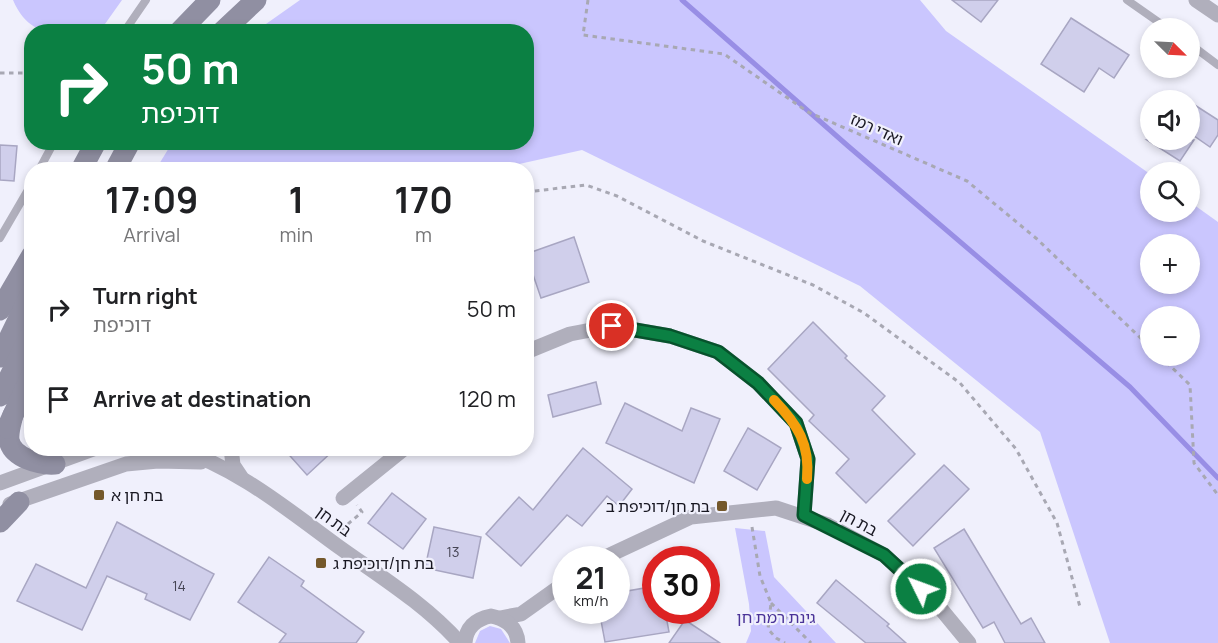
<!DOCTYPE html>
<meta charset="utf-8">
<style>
body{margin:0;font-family:Manrope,"Noto Sans Hebrew",sans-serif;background:#f6f6f6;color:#202124;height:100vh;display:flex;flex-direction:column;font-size:22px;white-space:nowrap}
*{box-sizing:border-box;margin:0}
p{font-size:20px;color:#757577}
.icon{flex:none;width:33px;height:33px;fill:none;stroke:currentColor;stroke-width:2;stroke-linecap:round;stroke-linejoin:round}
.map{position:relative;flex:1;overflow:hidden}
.side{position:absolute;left:24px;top:162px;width:510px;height:294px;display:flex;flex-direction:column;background:#fff;border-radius:24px;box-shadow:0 3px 9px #0003}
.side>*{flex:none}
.hud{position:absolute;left:24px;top:24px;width:510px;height:126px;border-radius:24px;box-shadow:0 3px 9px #0003;background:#0b8043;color:#fff;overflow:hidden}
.needle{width:39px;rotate:114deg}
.tools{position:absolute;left:1140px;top:18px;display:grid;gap:12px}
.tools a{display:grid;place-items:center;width:60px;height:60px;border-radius:50%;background:#fff;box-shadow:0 3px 9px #0003;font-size:30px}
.speed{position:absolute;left:552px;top:546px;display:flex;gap:12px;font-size:30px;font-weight:700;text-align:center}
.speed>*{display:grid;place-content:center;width:78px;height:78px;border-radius:50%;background:#fff;box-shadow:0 3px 9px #0003;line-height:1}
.speed small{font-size:15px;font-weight:400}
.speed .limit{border:9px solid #d22;background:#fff;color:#111}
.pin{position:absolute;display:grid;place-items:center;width:51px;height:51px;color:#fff;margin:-26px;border:3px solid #fff;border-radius:50%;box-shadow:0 2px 6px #0007}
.me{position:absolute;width:66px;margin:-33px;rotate:312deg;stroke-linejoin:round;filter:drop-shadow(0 0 4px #0008)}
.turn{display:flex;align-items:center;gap:21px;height:126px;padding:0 18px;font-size:27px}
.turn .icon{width:78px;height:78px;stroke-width:2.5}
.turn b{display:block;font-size:42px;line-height:51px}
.eta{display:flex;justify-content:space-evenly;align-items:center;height:102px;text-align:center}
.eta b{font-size:36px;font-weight:700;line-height:42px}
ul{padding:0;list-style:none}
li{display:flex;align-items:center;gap:18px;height:90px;padding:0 18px}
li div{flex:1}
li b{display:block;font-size:22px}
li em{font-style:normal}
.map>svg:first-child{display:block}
.green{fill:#cac6fe;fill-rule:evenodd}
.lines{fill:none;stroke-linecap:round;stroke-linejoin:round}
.stream{stroke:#988ee5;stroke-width:5}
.building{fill:#d0cfeb;stroke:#a8a6c2;stroke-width:1.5}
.path{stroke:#a8a8b3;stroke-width:3;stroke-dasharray:4.5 4.5;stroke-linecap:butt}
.lane{stroke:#b0afbc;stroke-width:8}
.street{stroke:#b0afbc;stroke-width:15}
.secondary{stroke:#908fa2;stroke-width:21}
.route-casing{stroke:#07532c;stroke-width:15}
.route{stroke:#0b8043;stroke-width:10}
.slow{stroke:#f59e0b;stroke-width:10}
.poi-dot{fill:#74582b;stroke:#f0f0fc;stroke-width:2}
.labels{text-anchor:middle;stroke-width:4.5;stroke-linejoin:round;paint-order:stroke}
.number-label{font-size:14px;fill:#464554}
.street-label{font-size:16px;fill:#181721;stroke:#f0f0fc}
.poi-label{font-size:16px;fill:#181721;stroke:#f0f0fc;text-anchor:start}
.park-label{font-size:16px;fill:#4a3398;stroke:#f0f0fc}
</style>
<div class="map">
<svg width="1218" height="643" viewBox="0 0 1218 643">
<rect width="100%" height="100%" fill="#f0f0fc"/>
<g class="green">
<path d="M13 0H122L100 31C61 32 31 42 13 0Z"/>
<path d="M300 0H920L946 31 1150 174V212H1190V202L1218 222V643H1110L1040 432 860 286 582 150 492 170 156 169 172 143 526 142V32L256 31ZM1150 244H1190V284H1150ZM1150 316H1190V356H1150Z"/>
<polygon points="735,528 765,531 774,577 836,643 746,643 751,631 749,604"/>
<polygon points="490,626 501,629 510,643 475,643 480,631"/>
</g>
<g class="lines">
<polyline class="stream" points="682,0 848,146 1130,387 1218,478"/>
</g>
<g class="building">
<polygon points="952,0 998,0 981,22"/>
<polygon points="1071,18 1129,55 1114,78 1099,68 1084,92 1041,64"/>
<polygon points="1190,102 1218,120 1218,135 1210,147 1190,133"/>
<polygon points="1147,140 1194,140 1180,161"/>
<polygon points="0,145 17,146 14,181 0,180"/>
<polygon points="574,237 589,282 541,298 526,254"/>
<polygon points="813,322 847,356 845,358 885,396 872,410 915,454 866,503 836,473 849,459 809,421 814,415 768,369"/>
<polygon points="596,382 601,404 553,417 548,395"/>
<polygon points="625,403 682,431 691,408 720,419 694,483 606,443"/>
<polygon points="748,428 781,448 757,490 724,471"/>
<polygon points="283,448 336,448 307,475"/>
<polygon points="583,448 632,489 619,506 607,496 582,526 567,515 521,566 486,534 519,497 533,510"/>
<polygon points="944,465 969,489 913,546 888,521"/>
<polygon points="392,493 426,519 403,549 368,523"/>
<polygon points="117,522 214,574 190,620 145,599 147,594 107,576 82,630 17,601 36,564 86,588"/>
<polygon points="434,527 481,537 473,578 425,568"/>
<polygon points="964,529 1021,624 1031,618 1045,643 1005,643 994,622 983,628 934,548"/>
<polygon points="269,557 304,581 301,586 364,632 356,643 279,643 286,634 238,602"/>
<polygon points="836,580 889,624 887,626 906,643 866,643 817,603"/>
<polygon points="656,586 656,610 665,610 669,632 605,642 599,610 616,610 616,593"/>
<polygon points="685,620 720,643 669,643"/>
</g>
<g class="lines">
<g class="path">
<polyline points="588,0 583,35 724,54 808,112 967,181 1037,239 1150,347"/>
<polyline points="0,73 32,73"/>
<polyline points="526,192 586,185 617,196 703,241 813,285 864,313 960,383 1016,449 1057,523 1080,607"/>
<polyline points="1160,356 1190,385 1194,463 1218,495"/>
<polyline points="752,527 760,576 771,603 768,629 776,638 785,643"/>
<polyline points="341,530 362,512 357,505"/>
<polyline points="771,603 811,643"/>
</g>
<g class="lane">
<polyline points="1127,0 1167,28"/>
<polyline points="124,32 146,0"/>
<polyline points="1190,44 1218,65"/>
<polyline points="39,170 54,142"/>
<polyline points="0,238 32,183"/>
</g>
<g class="street">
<polyline points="1196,0 1218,15"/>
<polyline points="526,352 570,334 612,326 670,336 718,352 758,383 796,423 808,459 804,515"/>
<path d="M175 448C237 467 288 510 339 547 381 577 425 604 460 643"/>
<polyline points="231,448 233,465 241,477"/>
<polyline points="0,483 96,448"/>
<polyline points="343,498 405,448"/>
<polyline points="10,504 126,464 158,461 201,462"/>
<polyline points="599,560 691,517 776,508 828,525 884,555 936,603 969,643"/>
<polyline points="500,618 521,614 566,582"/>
<path d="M465 643C466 627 476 619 491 616 506 619 517 627 518 643"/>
</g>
<g class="secondary">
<polyline points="179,32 210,0"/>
<polyline points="222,32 256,0"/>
<polyline points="81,170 96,142"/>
<polyline points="115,170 130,142"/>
<polyline points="0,310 32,255"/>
<polyline points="0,357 32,291"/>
<polyline points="0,396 32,332"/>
<path d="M13 415C11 423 8 432 9 440 12 458 40 465 55 464"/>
<polyline points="7,428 32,374"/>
<polyline points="0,522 19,502"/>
</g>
</g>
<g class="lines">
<defs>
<polyline id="route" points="612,326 670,336 718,352 758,383 796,423 808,459 804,515 884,555 921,589"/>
</defs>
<use href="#route" class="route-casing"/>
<use href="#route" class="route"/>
<path class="slow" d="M774 400C798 425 810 444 807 479"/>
</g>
<g class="poi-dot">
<rect x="93" y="489" width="12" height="12" rx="3"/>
<rect x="716" y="500" width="12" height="12" rx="3"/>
<rect x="315" y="557" width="12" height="12" rx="3"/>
</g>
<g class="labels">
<g class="number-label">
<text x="453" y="557">13</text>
<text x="179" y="591">14</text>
</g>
<g class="street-label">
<text transform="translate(877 129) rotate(24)" y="6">ואדי רמז</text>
<text transform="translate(334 521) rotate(36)" y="6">בת חן</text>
<text transform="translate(859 522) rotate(28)" y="6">בת חן</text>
</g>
<g class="poi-label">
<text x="111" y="501">בת חן א</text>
<text x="710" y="512" text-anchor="end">בת חן/דוכיפת ב</text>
<text x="333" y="569">בת חן/דוכיפת ג</text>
</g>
<g class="park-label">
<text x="776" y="623">גינת רמת חן</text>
</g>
</g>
</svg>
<div class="tools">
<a><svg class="needle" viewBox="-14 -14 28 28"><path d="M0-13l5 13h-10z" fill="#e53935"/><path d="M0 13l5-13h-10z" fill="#757577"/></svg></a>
<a><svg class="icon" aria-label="sound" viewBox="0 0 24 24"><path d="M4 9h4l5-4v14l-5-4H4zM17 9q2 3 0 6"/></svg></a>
<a><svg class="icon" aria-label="search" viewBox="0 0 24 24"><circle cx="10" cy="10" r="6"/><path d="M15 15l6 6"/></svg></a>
<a>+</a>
<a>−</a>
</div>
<div class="speed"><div>21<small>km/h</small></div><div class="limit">30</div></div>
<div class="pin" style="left:612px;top:326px;background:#d93025"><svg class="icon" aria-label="arrive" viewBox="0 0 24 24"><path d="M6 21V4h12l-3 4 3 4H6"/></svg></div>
<svg class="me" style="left:921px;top:589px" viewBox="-20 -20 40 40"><circle r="17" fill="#0b8043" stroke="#fff" stroke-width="3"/><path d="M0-11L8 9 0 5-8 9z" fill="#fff"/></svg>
<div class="hud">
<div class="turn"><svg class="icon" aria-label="right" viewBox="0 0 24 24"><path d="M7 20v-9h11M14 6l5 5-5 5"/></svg><div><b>50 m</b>דוכיפת</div></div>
</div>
<section class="side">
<div class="eta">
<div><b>17:09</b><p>Arrival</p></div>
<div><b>1</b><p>min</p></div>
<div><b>170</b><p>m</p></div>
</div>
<ul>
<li><svg class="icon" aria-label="right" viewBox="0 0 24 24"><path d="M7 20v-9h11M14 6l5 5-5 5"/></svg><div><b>Turn right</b><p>דוכיפת</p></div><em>50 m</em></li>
<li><svg class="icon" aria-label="arrive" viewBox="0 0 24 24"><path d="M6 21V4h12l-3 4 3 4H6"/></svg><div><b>Arrive at destination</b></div><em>120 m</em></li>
</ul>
</section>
</div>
